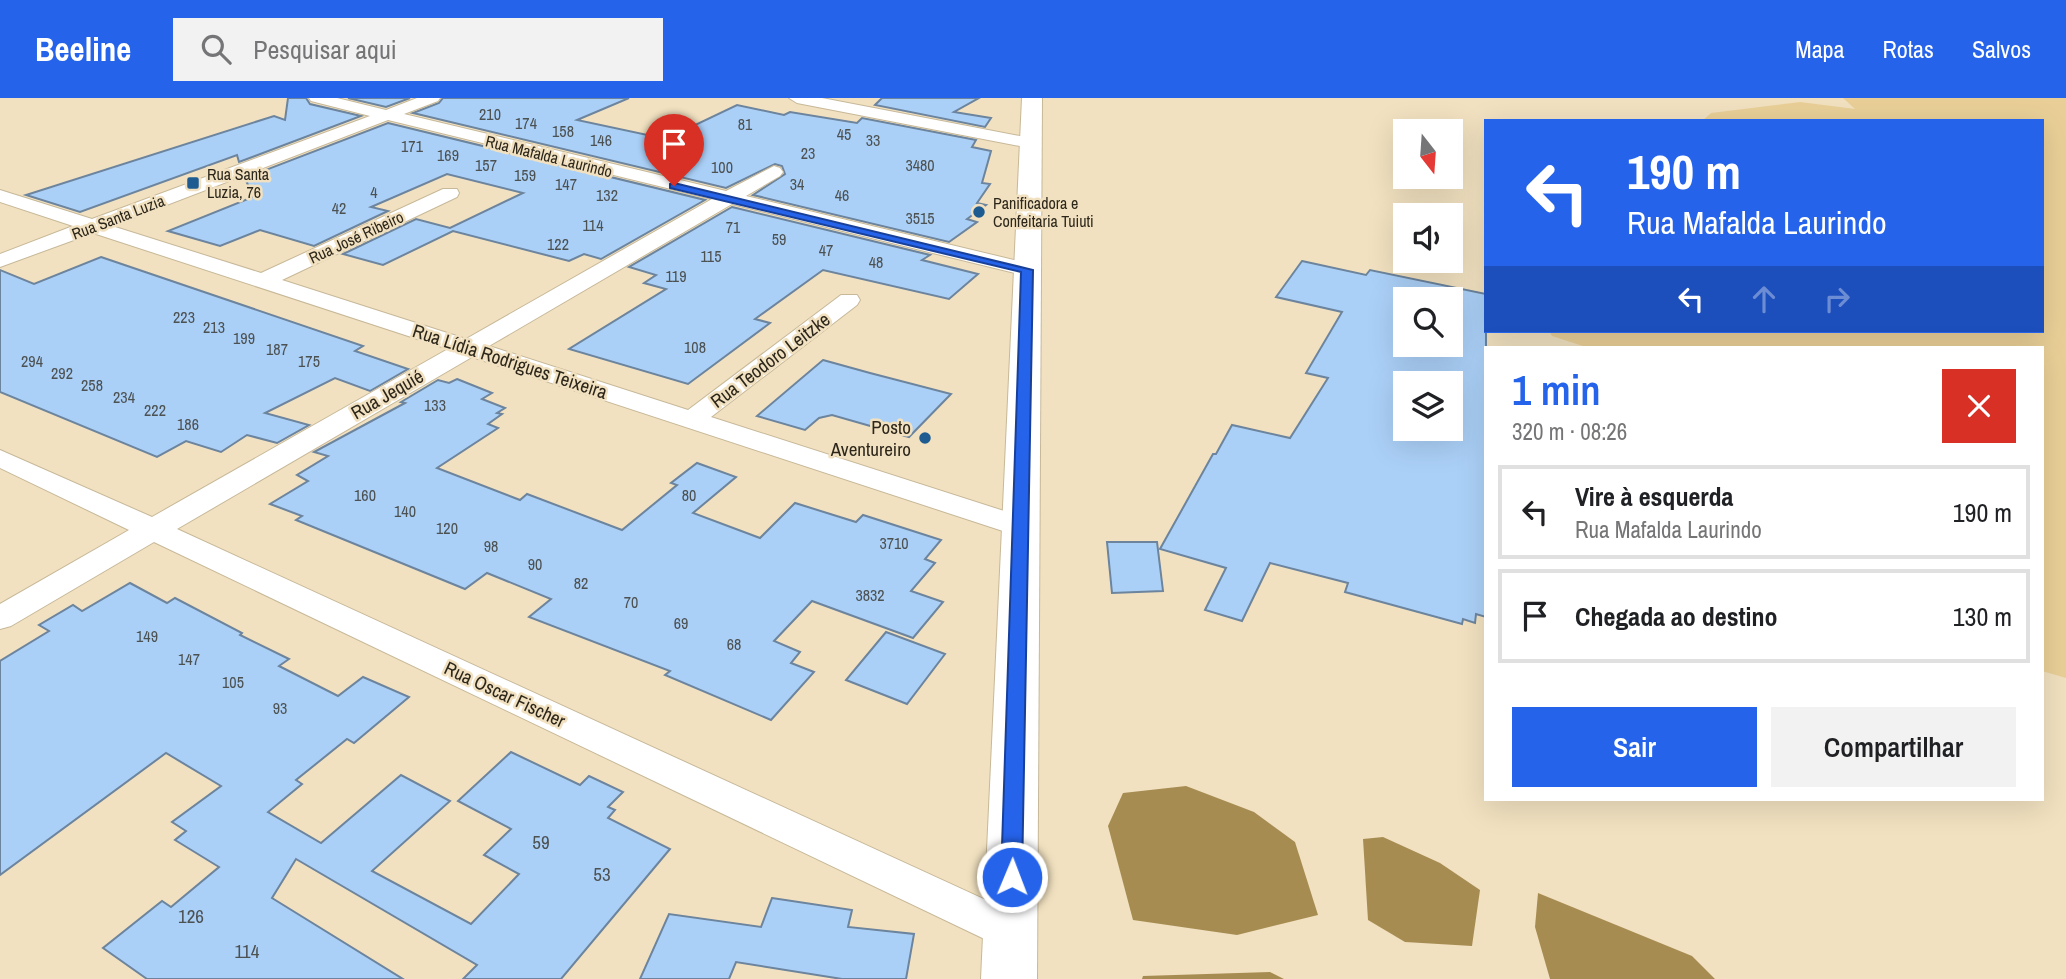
<!DOCTYPE html>
<html lang="pt">
<meta charset="utf-8">
<style>
body{margin:0;font-family:"Archivo Narrow",sans-serif;background:#f2f2f2;color:#202124;height:100vh;display:flex;flex-direction:column;font-size:26px;white-space:nowrap}
*{box-sizing:border-box;margin:0}
p{font-size:23px;color:#757577}
.icon{flex:none;width:38px;height:38px;fill:none;stroke:currentColor;stroke-width:2;stroke-linecap:round;stroke-linejoin:round}
.map{position:relative;flex:1;overflow:hidden}
.panel{position:absolute;left:1484px;top:248px;width:560px;height:455px;display:flex;flex-direction:column;background:#fff;border-radius:0px;box-shadow:0 7px 28px #0002}
.panel>*{flex:none}
.top-card{position:absolute;left:1484px;top:21px;width:560px;height:214px;border-radius:0px;box-shadow:0 7px 28px #0002;background:#2563eb;color:#fff;overflow:hidden}
.needle{width:46px;rotate:163deg}
.buttons{position:absolute;left:1393px;top:21px;display:grid;gap:14px}
.buttons a{display:grid;place-items:center;width:70px;height:70px;border-radius:0px;background:#fff;box-shadow:0 7px 28px #0002;font-size:35px}
.pin{position:absolute;display:grid;place-items:center;width:60px;height:60px;color:#fff;margin:-72px -30px;border-radius:50% 50% 50% 0;rotate:-45deg;box-shadow:0 0 7px #0007}
.pin .icon{rotate:45deg}
.me{position:absolute;width:77px;margin:-38px;rotate:1deg;stroke-linejoin:round;filter:drop-shadow(0 0 5px #0008)}
.turn{display:flex;align-items:center;gap:24px;height:147px;padding:0 28px;font-size:32px}
.turn .icon{width:91px;height:91px;stroke-width:2.5}
.turn b{display:block;font-size:49px;line-height:60px}
.lanes{display:flex;align-items:center;height:66px;padding:0 28px;background:#0003;justify-content:center;gap:35px;direction:ltr}
.lanes .off{opacity:.35}
.round{display:grid;place-items:center;flex:none;width:74px;height:74px;border-radius:0px;background:#f2f2f2}
.overview{display:flex;align-items:center;justify-content:space-between;height:119px;padding:0 28px}
h1{font-size:42px;font-weight:600;line-height:52px;color:#2563eb}
.action{display:flex;gap:14px;margin-top:auto;padding:14px 28px}
.action a{flex:1;height:80px;border-radius:0px;background:#2563eb;color:#fff;font-size:28px;font-weight:600;line-height:80px;text-align:center}
.action a+a{background:#f2f2f2;color:#202124}
ul{padding:0;list-style:none}
li{display:flex;align-items:center;gap:21px;height:94px;margin:0 14px 10px;padding:0 14px;border:4px solid #e0e0e0;border-radius:0px}
li div{flex:1}
li b{display:block;font-size:26px}
li em{font-style:normal}
header{display:flex;align-items:center;gap:42px;box-sizing:border-box;height:98px;padding:0 35px;background:#2563eb;color:#fff}
header strong{font-size:33px}
nav{display:flex;gap:38px;margin-inline-start:auto;font-size:24px}
.search{width:490px;height:63px;background:#f2f2f2;display:flex;align-items:center;gap:18px;box-sizing:border-box;padding:0 24px;border-radius:0px;color:#757577;font-size:26px}
.map>svg:first-child{display:block}
.green{fill:#e9cf97}
.water{fill:#a78c52}
.building{fill:#abd0f7;stroke:#6c849d;stroke-width:2;fill-rule:evenodd}
.lines{fill:none;stroke-linecap:round;stroke-linejoin:round}
.minor-casing{stroke:#c7b898;stroke-width:2}
.primary-casing{stroke:#c7b898;stroke-width:2}
.minor{fill:#fff;fill-rule:evenodd}
.primary{fill:#fff;fill-rule:evenodd}
.route{fill:#2563eb;stroke:#184099;stroke-width:2}
.poi-dot{fill:#1d5b91;stroke:#f1e1c0;stroke-width:2.5}
.labels{text-anchor:middle;stroke-width:5;stroke-linejoin:round;paint-order:stroke}
.number-label{font-size:16px;fill:#4c5152}
.far-street-label{font-size:16px;fill:#2d271b;stroke:#f1e1c0}
.far-poi-label{font-size:16px;fill:#2d271b;stroke:#f1e1c0;text-anchor:start}
.street-label{font-size:19px;fill:#2d271b;stroke:#f1e1c0}
.poi-label{font-size:19px;fill:#2d271b;stroke:#f1e1c0;text-anchor:end}
.near-number-label{font-size:19px;fill:#4c5152}
</style>
<header>
<strong>Beeline</strong>
<div class="search"><svg class="icon" aria-label="search" viewBox="0 0 24 24"><circle cx="10" cy="10" r="6"/><path d="M15 15l6 6"/></svg>Pesquisar aqui</div>
<nav><a>Mapa</a><a>Rotas</a><a>Salvos</a></nav>
</header>
<div class="map">
<svg width="2066" height="881" viewBox="0 0 2066 881">
<rect width="100%" height="100%" fill="#f1e1c0"/>
<polygon class="green" points="1843,0 2066,0 2066,580 2042,573 2042,250 1589,250 1552,238 1549,233 2042,233 2042,23 1702,23 1711,15 1800,4 1855,11"/>
<g class="water">
<polygon points="1186,688 1254,714 1295,744 1318,817 1237,837 1133,822 1108,728 1123,695"/>
<polygon points="1383,739 1440,765 1480,792 1472,848 1405,844 1368,822 1363,741"/>
<polygon points="1538,795 1692,858 1715,881 1550,881 1535,829"/>
<polygon points="1270,874 1284,881 1142,881 1143,878"/>
</g>
<g class="building">
<polygon points="288,0 306,0 310,6 361,18 239,64 237,57 80,114 26,97 274,18 285,22"/>
<polygon points="348,0 410,0 386,9"/>
<polygon points="443,0 629,0 577,22 666,41 737,7 784,17 790,14 857,25 862,20 976,42 972,49 991,53 982,85 990,86 977,105 986,107 967,121 977,124 949,144 753,97 785,76 782,68 775,66 726,90 413,15 439,5"/>
<polygon points="882,0 979,0 954,14 991,20 985,29 875,7"/>
<polygon points="388,25 705,102 601,161 584,156 569,163 453,133 383,167 343,156 416,121 450,130 523,95 447,76 371,109 388,113 314,148 260,132 220,148 168,133 253,99 245,80"/>
<polygon points="732,109 930,157 922,162 978,176 949,201 823,172 755,221 770,225 688,286 569,251 666,191 644,185 656,177 629,169"/>
<polygon points="101,159 363,248 355,253 408,271 370,293 335,280 265,315 309,327 277,345 247,337 221,354 186,343 157,359 0,294 0,172 34,186"/>
<path d="M1302 163 1366 177 1370 172 1486 196V519L1476 516 1475 525 1463 521 1462 526 1345 494 1348 485 1270 465 1242 523 1205 512 1226 470 1160 451 1213 356H1216L1232 327 1290 340 1328 280 1306 275 1342 214 1276 199ZM1405 201H1451V247H1405ZM1405 285H1451V331H1405Z"/>
<polygon points="823,262 870,275 951,296 909,339 832,317 819,320 805,332 757,318"/>
<polygon points="457,281 492,295 482,301 505,310 497,315 502,316 488,326 498,330 437,370 520,402 527,396 622,432 677,387 671,385 697,365 736,379 693,415 760,440 795,405 856,424 863,417 941,442 925,461 935,465 911,493 943,504 913,540 812,503 774,543 800,554 791,565 814,574 771,622 665,577 670,573 529,519 551,501 487,475 465,491 296,422 302,418 270,406 308,383 297,377 328,358 314,354 405,305 401,304 438,282 449,285"/>
<polygon points="1107,444 1157,444 1163,493 1112,495"/>
<polygon points="130,485 167,505 175,500 242,535 240,537 289,561 279,568 338,598 363,579 409,599 354,645 347,641 296,682 302,686 268,714 321,745 401,677 450,703 372,773 471,826 519,776 484,757 511,731 458,703 511,654 580,687 589,678 623,694 608,709 615,712 608,720 670,751 561,881 463,881 477,867 296,761 272,800 403,881 147,881 103,850 162,803 171,809 219,769 175,742 186,733 172,724 221,688 166,655 0,777 0,563 49,533 39,527 73,507 82,513"/>
<polygon points="886,534 945,556 907,606 846,582"/>
<polygon points="772,800 852,812 848,829 914,836 906,881 842,881 736,864 729,881 640,881 669,816 761,829"/>
</g>
<g class="lines">
<defs>
<g id="minor">
<path d="M309 0H337L386 12 417 0H440L438 3 404 16 726 93 774 68 780 70 783 74 780 78 746 98 1035 167 1038 172 1035 177 1027 178 732 106 489 248 688 312 841 197H857L860 202 857 207 711 319 1029 421 1034 428 1029 435 1019 437 1009 435 472 259 177 431 1025 820 1031 833 1025 846 1010 852 995 846 154 444 11 528 0 531V506L129 432 0 370V352L152 419 448 251 93 135 0 169V156L73 128 0 104V92L92 121 370 18 311 3ZM388 22 712 101 466 241 282 182 457 99 459 95 457 91H443L261 175 112 128Z"/>
<polygon points="789,0 822,0 1030,40 1039,45 1030,50 797,5"/>
</g>
<polygon id="primary" points="1022,0 1042,0 1037,881 981,881"/>
</defs>
<use href="#minor" class="minor-casing"/>
<use href="#primary" class="primary-casing"/>
<use href="#minor" class="minor"/>
<use href="#primary" class="primary"/>
</g>
<polygon class="route" points="674,85 1033,172 1022,779 1019,786 1012,788 1004,786 1001,779 1021,174 670,90 670,86"/>
<g class="poi-dot">
<rect x="186" y="78" width="14" height="14" rx="3.5"/>
<circle cx="979" cy="114" r="7"/>
<circle cx="925" cy="340" r="7"/>
</g>
<g class="labels">
<g class="number-label">
<text x="490" y="22">210</text>
<text x="526" y="31">174</text>
<text x="745" y="32">81</text>
<text x="563" y="39">158</text>
<text x="844" y="42">45</text>
<text x="601" y="48">146</text>
<text x="873" y="48">33</text>
<text x="412" y="54">171</text>
<text x="808" y="61">23</text>
<text x="448" y="63">169</text>
<text x="486" y="73">157</text>
<text x="920" y="73">3480</text>
<text x="722" y="75">100</text>
<text x="525" y="83">159</text>
<text x="566" y="92">147</text>
<text x="797" y="92">34</text>
<text x="374" y="100">4</text>
<text x="607" y="103">132</text>
<text x="842" y="103">46</text>
<text x="339" y="116">42</text>
<text x="920" y="126">3515</text>
<text x="593" y="133">114</text>
<text x="733" y="135">71</text>
<text x="779" y="147">59</text>
<text x="558" y="152">122</text>
<text x="826" y="158">47</text>
<text x="711" y="164">115</text>
<text x="876" y="170">48</text>
<text x="676" y="184">119</text>
<text x="184" y="225">223</text>
<text x="214" y="235">213</text>
<text x="244" y="246">199</text>
<text x="695" y="255">108</text>
<text x="277" y="257">187</text>
<text x="32" y="269">294</text>
<text x="309" y="269">175</text>
<text x="62" y="281">292</text>
<text x="92" y="293">258</text>
<text x="124" y="305">234</text>
<text x="435" y="313">133</text>
<text x="155" y="318">222</text>
<text x="188" y="332">186</text>
<text x="365" y="403">160</text>
<text x="689" y="403">80</text>
<text x="405" y="419">140</text>
<text x="447" y="436">120</text>
<text x="894" y="451">3710</text>
<text x="491" y="454">98</text>
<text x="535" y="472">90</text>
<text x="581" y="491">82</text>
<text x="870" y="503">3832</text>
<text x="631" y="510">70</text>
<text x="681" y="531">69</text>
<text x="147" y="544">149</text>
<text x="734" y="552">68</text>
<text x="189" y="567">147</text>
<text x="233" y="590">105</text>
<text x="280" y="616">93</text>
</g>
<g class="far-street-label">
<text transform="translate(549 58) rotate(14)" y="6">Rua Mafalda Laurindo</text>
<text transform="translate(118 119) rotate(-21)" y="6">Rua Santa Luzia</text>
<text transform="translate(356 139) rotate(-25)" y="6">Rua José Ribeiro</text>
</g>
<g class="far-poi-label">
<text x="207" y="82">Rua Santa<tspan x="207" dy="18">Luzia, 76</tspan></text>
<text x="993" y="111">Panificadora e<tspan x="993" dy="18">Confeitaria Tuiuti</tspan></text>
</g>
<g class="street-label">
<text transform="translate(770 262) rotate(-37)" y="7">Rua Teodoro Leitzke</text>
<text transform="translate(510 263) rotate(18)" y="7">Rua Lídia Rodrigues Teixeira</text>
<text transform="translate(387 296) rotate(-30)" y="7">Rua Jequié</text>
<text transform="translate(505 596) rotate(25)" y="7">Rua Oscar Fischer</text>
</g>
<g class="poi-label">
<text x="911" y="336">Posto<tspan x="911" dy="22">Aventureiro</tspan></text>
</g>
<g class="near-number-label">
<text x="541" y="751">59</text>
<text x="602" y="783">53</text>
<text x="191" y="825">126</text>
<text x="247" y="860">114</text>
</g>
</g>
</svg>
<div class="buttons">
<a><svg class="needle" viewBox="-14 -14 28 28"><path d="M0-13l5 13h-10z" fill="#e53935"/><path d="M0 13l5-13h-10z" fill="#757577"/></svg></a>
<a><svg class="icon" aria-label="sound" viewBox="0 0 24 24"><path d="M4 9h4l5-4v14l-5-4H4zM17 9q2 3 0 6"/></svg></a>
<a><svg class="icon" aria-label="search" viewBox="0 0 24 24"><circle cx="10" cy="10" r="6"/><path d="M15 15l6 6"/></svg></a>
<a><svg class="icon" aria-label="layers" viewBox="0 0 24 24"><path d="M12 4l9 5-9 5-9-5zM3 14l9 5 9-5"/></svg></a>
</div>
<div class="pin" style="left:674px;top:88px;background:#d93025"><svg class="icon" aria-label="arrive" viewBox="0 0 24 24"><path d="M6 21V4h12l-3 4 3 4H6"/></svg></div>
<svg class="me" style="left:1012px;top:779px" viewBox="-20 -20 40 40"><circle r="17" fill="#2563eb" stroke="#fff" stroke-width="3"/><path d="M0-11L8 9 0 5-8 9z" fill="#fff"/></svg>
<div class="top-card">
<div class="turn"><svg class="icon" aria-label="left" viewBox="0 0 24 24"><path d="M17 20v-9H6M10 6l-5 5 5 5"/></svg><div><b>190 m</b>Rua Mafalda Laurindo</div></div>
<div class="lanes"><svg class="icon" aria-label="left" viewBox="0 0 24 24"><path d="M17 20v-9H6M10 6l-5 5 5 5"/></svg><svg class="icon off" aria-label="ahead" viewBox="0 0 24 24"><path d="M12 20V5M6 11l6-6 6 6"/></svg><svg class="icon off" aria-label="right" viewBox="0 0 24 24"><path d="M7 20v-9h11M14 6l5 5-5 5"/></svg></div>
</div>
<section class="panel">
<div class="overview"><div><h1>1 min</h1><p>320 m · 08:26</p></div><a class="round" style="background:#d93025;color:#fff"><svg class="icon" aria-label="close" viewBox="0 0 24 24"><path d="M6 6l12 12M18 6L6 18"/></svg></a></div>
<ul>
<li><svg class="icon" aria-label="left" viewBox="0 0 24 24"><path d="M17 20v-9H6M10 6l-5 5 5 5"/></svg><div><b>Vire à esquerda</b><p>Rua Mafalda Laurindo</p></div><em>190 m</em></li>
<li><svg class="icon" aria-label="arrive" viewBox="0 0 24 24"><path d="M6 21V4h12l-3 4 3 4H6"/></svg><div><b>Chegada ao destino</b></div><em>130 m</em></li>
</ul>
<div class="action"><a>Sair</a><a>Compartilhar</a></div>
</section>
</div>
